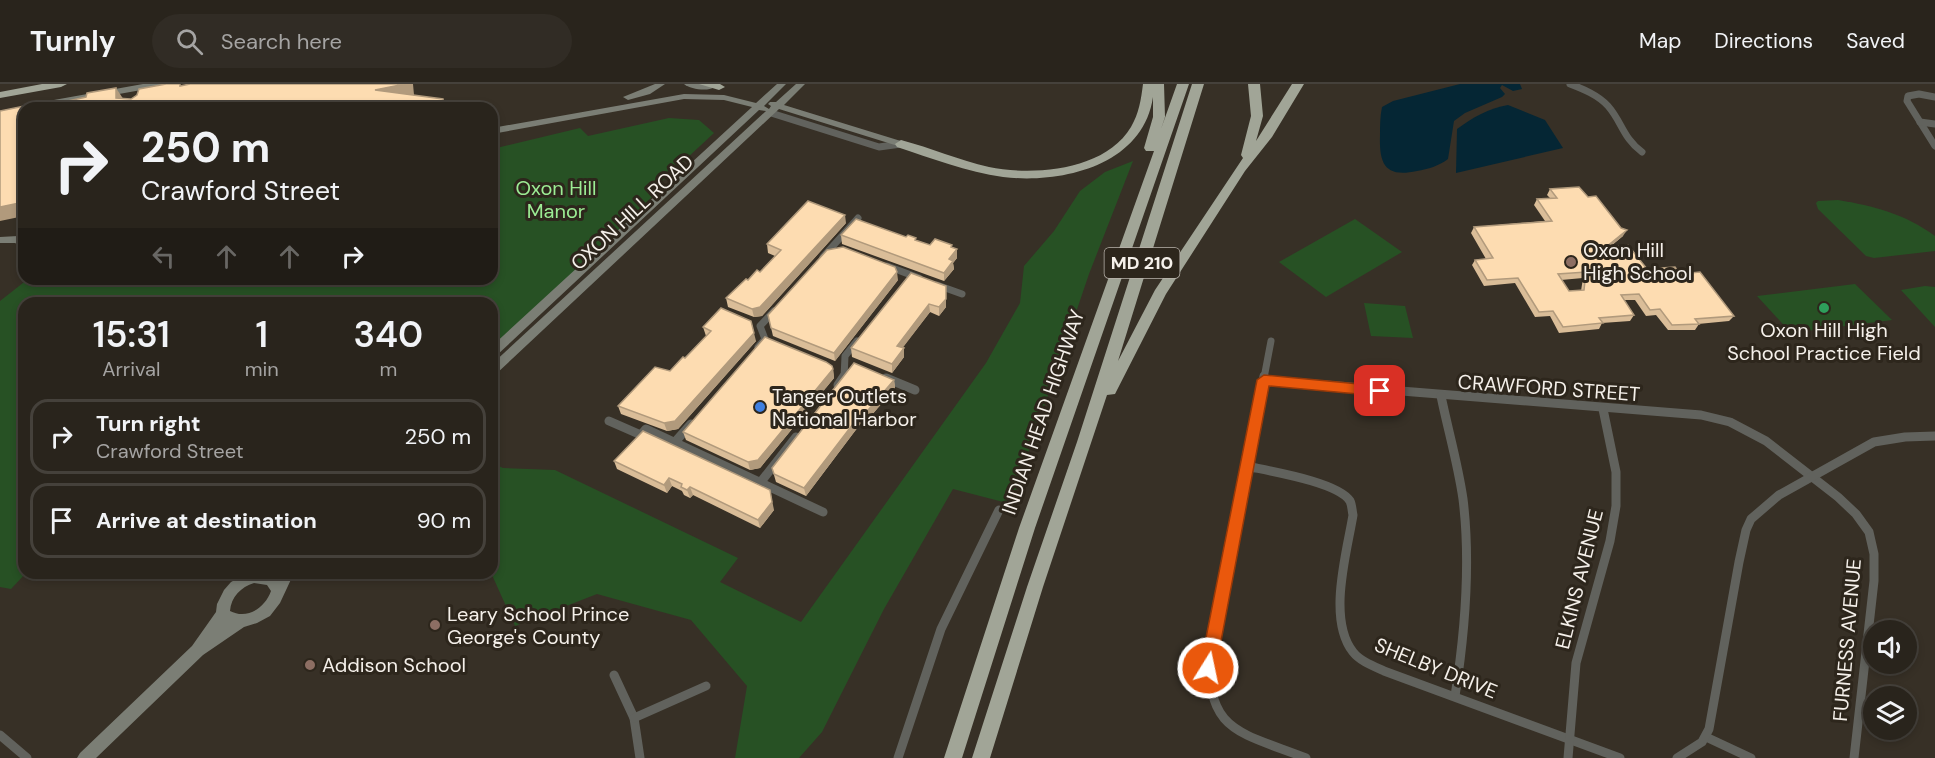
<!DOCTYPE html>
<style>
body{margin:0;font-family:"DM Sans",sans-serif;background:#312c25;color:#f1f3f6;height:100vh;display:flex;flex-direction:column;font-size:22px;white-space:nowrap}
*{box-sizing:border-box;margin:0}
p{font-size:20px;color:#a5a4a3}
.icon{flex:none;width:33px;height:33px;fill:none;stroke:currentColor;stroke-width:2;stroke-linecap:round;stroke-linejoin:round}
.map{position:relative;flex:1;overflow:hidden}
.details{position:absolute;left:18px;top:213px;width:480px;height:282px;display:flex;flex-direction:column;background:#29241c;border-radius:18px;box-shadow:0 3px 9px #0003,0 0 0 2px #45413b}
.details>*{flex:none}
.guide{position:absolute;left:18px;top:18px;width:480px;height:183px;border-radius:18px;box-shadow:0 3px 9px #0003,0 0 0 2px #45413b;background:#29241c;color:#f1f3f6;overflow:hidden}
.controls{position:absolute;left:1863px;top:536px;display:grid;gap:12px}
.controls a{display:grid;place-items:center;width:54px;height:54px;border-radius:50%;background:#29241c;box-shadow:0 3px 9px #0003,0 0 0 2px #45413b;font-size:30px}
.pin{position:absolute;display:grid;place-items:center;width:51px;height:51px;color:#fff;margin:-26px;border-radius:12px;box-shadow:0 3px 9px #0006}
.me{position:absolute;width:66px;margin:-33px;rotate:10deg;stroke-linejoin:round;filter:drop-shadow(0 0 4px #0008)}
.turn{display:flex;align-items:center;gap:21px;height:126px;padding:0 24px;font-size:27px}
.turn .icon{width:78px;height:78px;stroke-width:2.5}
.turn b{display:block;font-size:42px;line-height:51px}
.lanes{display:flex;align-items:center;height:57px;padding:0 24px;background:#0003;justify-content:center;gap:30px;direction:ltr}
.lanes .off{opacity:.35}
.eta{display:flex;justify-content:space-evenly;align-items:center;height:102px;text-align:center}
.eta b{font-size:36px;font-weight:600;line-height:42px}
ul{padding:0;list-style:none}
li{display:flex;align-items:center;gap:18px;height:75px;margin:0 12px 9px;padding:0 12px;border:3px solid #45413b;border-radius:18px}
li div{flex:1}
li b{display:block;font-size:22px}
li em{font-style:normal}
header{display:flex;align-items:center;gap:36px;box-sizing:border-box;height:84px;padding:0 30px;background:#29241c;border-bottom:2px solid #45413b}
header strong{font-size:28px}
nav{display:flex;gap:33px;margin-inline-start:auto;font-size:21px}
.search{width:420px;height:54px;background:#312c25;display:flex;align-items:center;gap:15px;box-sizing:border-box;padding:0 21px;border-radius:33px;color:#a5a4a3;font-size:22px}
.map>svg:first-child{display:block}
.green{fill:#275124}
.water{fill:#052634}
.lines{fill:none;stroke-linecap:round;stroke-linejoin:round}
.street-far1{stroke:#61625d;stroke-width:7}
.street{stroke:#61625d;stroke-width:9}
.secondary{fill:#7b7e75;fill-rule:evenodd}
.highway{fill:#a1a597;fill-rule:evenodd}
.wall{fill:#dabd98;fill-rule:evenodd}
.shaded-wall{fill:#b19a7c}
.building{fill:#fddcb1;stroke:#b19a7c;stroke-width:1.5;fill-rule:evenodd}
.route{fill:#ea580c;stroke:#983908;stroke-width:1.5}
.education-dot{fill:#8d6e63;stroke:#2d261c;stroke-width:2}
.leisure-dot{fill:#2e9e5b;stroke:#2d261c;stroke-width:2}
.shop-dot{fill:#3f7fe0;stroke:#2d261c;stroke-width:2}
.labels{text-anchor:middle;stroke-width:6;stroke-linejoin:round;paint-order:stroke}
.shield{fill:#2d261c;stroke:#b9b3ac;stroke-width:1.5}
.shield-label{font-size:18px;font-weight:bold;fill:#f5f0ea}
.park-label{font-size:20px;fill:#9cec94;stroke:#2d261c}
.street-label{font-size:20px;fill:#f5f0ea;stroke:#2d261c}
.poi-label{font-size:20px;fill:#f5f0ea;stroke:#2d261c;text-anchor:start}
</style>
<header>
<strong>Turnly</strong>
<div class="search"><svg class="icon" aria-label="search" viewBox="0 0 24 24"><circle cx="10" cy="10" r="6"/><path d="M15 15l6 6"/></svg>Search here</div>
<nav><a>Map</a><a>Directions</a><a>Saved</a></nav>
</header>
<div class="map">
<svg width="1935" height="674" viewBox="0 0 1935 674">
<rect width="100%" height="100%" fill="#373026"/>
<g class="green">
<polygon points="669,34 699,36 714,49 657,102 649,105 654,111 492,269 492,219 24,219 26,489 11,505 0,503 0,217 28,195 492,195 492,65 580,44 588,52"/>
<polygon points="1133,77 1089,190 1011,420 953,405 884,525 822,648 799,674 735,674 747,602 691,536 597,510 515,542 492,491 489,489 492,489 492,379 503,384 555,386 738,474 720,498 801,538 986,279 1020,219 1024,182 1054,147 1080,107 1105,88"/>
<path d="M1838 116C1874 122 1905 130 1935 152V167L1874 174 1866 172 1818 125 1816 119 1818 117Z"/>
<polygon points="1355,135 1402,168 1326,213 1279,178"/>
<polygon points="1855,200 1892,236 1791,249 1757,212"/>
<polygon points="1925,202 1935,203 1935,243 1901,206"/>
<polygon points="1364,219 1405,222 1413,254 1371,252"/>
</g>
<g class="water">
<path d="M1460 0H1520L1522 5 1513 7 1502 1 1500 4 1505 10 1502 13 1465 29 1454 37 1448 75C1439 82 1428 85 1417 87 1385 94 1379 80 1380 51 1380 42 1380 32 1382 23L1393 17Z"/>
<path d="M1508 21 1545 36 1563 64 1456 89 1457 45C1472 34 1489 24 1508 21Z"/>
</g>
<g class="lines">
<g class="street-far1">
<path d="M1570 0C1583 5 1598 11 1608 22 1622 38 1623 54 1642 68"/>
<polyline points="1935,13 1919,10 1908,12 1907,17 1935,62"/>
<polyline points="771,29 879,63 901,60"/>
<polyline points="1920,38 1935,40"/>
<polyline points="823,173 858,134"/>
<polyline points="887,182 919,194"/>
<polyline points="937,201 962,210"/>
<polyline points="758,263 765,255 760,242 774,227"/>
<polyline points="844,294 845,272 857,257"/>
<polyline points="1264,294 1271,257"/>
</g>
<g class="street">
<path d="M1264 292 1211 563C1204 648 1237 647 1306 674"/>
<polyline points="886,294 915,306"/>
<polyline points="1264,296 1701,331 1730,338 1766,357 1838,413 1856,430 1869,448 1874,470 1874,497 1854,674"/>
<polyline points="838,301 844,292"/>
<path d="M1441 312C1448 346 1458 380 1463 415 1471 480 1465 548 1455 612"/>
<polyline points="609,337 641,351 646,345 823,428"/>
<polyline points="675,358 691,340"/>
<path d="M1246 382C1269 387 1338 398 1350 417 1352 421 1352 427 1353 431 1347 468 1327 535 1353 568 1360 577 1373 582 1384 587L1620 674"/>
<polyline points="760,399 796,353"/>
<polyline points="614,591 634,634 640,674"/>
<polyline points="634,634 706,602"/>
<polyline points="0,651 27,674"/>
<polyline points="1706,653 1751,674"/>
<polyline points="898,674 941,545 999,426"/>
<polyline points="1568,674 1576,579 1610,457 1616,422 1616,388 1603,325"/>
<polyline points="1677,674 1702,658 1709,645 1739,478 1746,446 1751,435 1779,411 1874,358 1905,353 1935,352"/>
</g>
<g class="secondary">
<polygon points="143,0 162,0 158,3 41,24 24,24 24,26 21,24 26,21"/>
<polygon points="655,0 665,0 650,10 628,16 623,13"/>
<path d="M684 0H708L714 3C708 8 690 5 684 0Z"/>
<polygon points="777,0 786,0 764,22 769,25 771,22 768,20 770,18 776,18 796,0 805,0 784,21 904,58 906,60 904,62 898,62 779,25 496,290 492,291 492,280 766,27 759,26 496,272 492,273 492,262 752,23 724,16 684,15 492,50 492,44 684,10 724,11 756,19"/>
<polygon points="18,152 24,155 24,164 15,159 0,159 0,153"/>
<path d="M248 489H269L277 493 279 489H294L280 519 270 532 257 539 244 543 203 571 96 674H77L80 669 192 562 216 528 217 520 224 506 231 498ZM254 499 267 501 271 507C265 524 247 536 230 527 231 513 241 503 254 499Z"/>
</g>
<g class="highway">
<polygon points="42,0 67,0 61,3 0,14 0,8"/>
<polygon points="699,0 720,0 725,3 719,6"/>
<path d="M1143 0H1164L1165 33 1161 45 1177 0H1189L1035 444 962 674H944L1019 444 1154 67H1146L1144 64 1153 33V13C1143 82 1061 100 1003 93 967 88 931 74 897 63L895 60 901 56C931 64 959 76 989 83 1032 92 1105 87 1131 43 1139 29 1141 16 1143 0Z"/>
<polygon points="1192,0 1204,0 1118,277 1155,206 1243,74 1241,71 1251,32 1248,0 1260,0 1263,32 1256,57 1292,0 1304,0 1272,53 1245,87 1166,210 1115,310 1107,311 1043,503 990,674 972,674 1027,503 1077,358"/>
</g>
</g>
<g class="wall">
<path d="M1550 105 1588 113 1623 152 1611 162 1647 185 1680 190 1734 232 1729 237 1698 240H1699L1695 246H1668L1656 231 1646 232 1635 216H1624L1634 231 1630 237 1602 239 1599 245 1559 249 1550 232 1535 233 1515 199 1484 202 1472 181 1475 176 1486 175 1471 149 1474 143 1545 137 1534 121 1537 115 1550 114 1547 111ZM1583 194 1581 207H1569L1561 196Z"/>
<polygon points="846,139 762,232 754,233 728,223 726,214 748,196 760,188 775,172 768,169 767,160"/>
<polygon points="841,151 916,154 916,156 930,161 952,164 957,174 953,179 954,185 944,197 842,160"/>
<polygon points="898,196 835,277 773,252 768,231"/>
<polygon points="946,202 946,223 939,232 930,228 902,264 904,264 904,273 892,289 852,273 851,264"/>
<polygon points="703,243 756,257 678,345 667,347 621,330 618,322 670,287 685,274 706,252"/>
<polygon points="833,285 834,294 760,384 750,386 686,356 683,348"/>
<polygon points="894,296 895,304 864,340 861,339 806,412 776,398 772,384"/>
<polygon points="614,377 774,426 760,444 693,411 690,414 684,411 682,407 672,402 667,409 617,385"/>
</g>
<g class="shaded-wall">
<polygon points="405,0 413,0 414,11 381,17 375,6"/>
<polygon points="116,4 124,16 116,14"/>
<polygon points="24,118 24,132 0,137 0,123"/>
<polygon points="845,131 846,139 762,232 754,233 752,225"/>
<polygon points="1627,146 1623,152 1603,168 1606,163"/>
<polygon points="957,165 957,174 953,179 954,185 944,197 944,189 949,175"/>
<polygon points="897,188 898,196 835,277 834,269"/>
<polygon points="946,202 946,223 939,232 939,223"/>
<polygon points="929,220 930,228 898,270 897,262"/>
<polygon points="754,249 756,257 678,345 667,347 664,339"/>
<polygon points="904,264 904,273 892,289 892,280"/>
<polygon points="833,285 834,294 760,384 750,386 748,378"/>
<polygon points="894,296 895,304 864,340 863,332"/>
<polygon points="860,331 861,339 806,412 804,404"/>
<polygon points="669,394 672,402 667,409 664,401"/>
<polygon points="690,403 693,411 690,414 687,406"/>
<polygon points="770,406 774,426 760,444 758,436"/>
</g>
<g class="building">
<polygon points="166,0 180,0 180,2 190,0 405,0 375,6 443,15 444,24 24,24 24,118 0,123 0,27 44,18 54,18 54,20 86,13 87,9 116,4 116,14 131,15 137,11 139,5"/>
<path d="M1579 103 1588 113 1596 112 1621 144 1627 146 1606 163 1628 161 1647 185 1675 183 1680 190 1700 188 1734 232 1695 235 1699 240 1672 241 1660 225 1650 226 1639 210 1621 211 1634 231 1599 234 1603 239 1563 243 1553 227 1539 228 1518 194 1487 196 1475 176 1493 174 1474 143 1552 137 1537 115 1557 114 1550 105ZM1586 188 1584 206 1569 207 1558 190Z"/>
<polygon points="808,117 845,131 760,223 752,225 726,214 746,195 748,196 757,186 760,188 781,166 767,160"/>
<polygon points="856,135 906,153 908,151 916,154 915,156 930,161 935,155 952,161 951,163 957,165 949,175 953,177 944,189 841,151"/>
<polygon points="843,163 895,183 897,188 834,269 771,244 768,231 827,166"/>
<polygon points="911,189 946,202 946,215 939,223 929,220 897,262 904,264 892,280 851,264"/>
<polygon points="721,224 751,237 754,249 675,337 664,339 618,322 655,283 670,287 683,273 685,274 711,247 703,243"/>
<polygon points="765,253 826,278 832,282 833,285 758,376 748,378 683,348"/>
<polygon points="854,279 894,296 863,332 860,331 804,404 774,390 772,384"/>
<polygon points="643,347 770,406 772,418 758,436 690,403 687,406 681,403 682,400 669,394 664,401 614,377"/>
</g>
<polygon class="route" points="1264,291 1380,302 1387,307 1380,312 1269,302 1216,584 1213,589 1208,591 1202,589 1200,584 1257,296"/>
<g class="education-dot">
<circle cx="1571" cy="178" r="6"/>
<circle cx="435" cy="541" r="6"/>
<circle cx="310" cy="581" r="6"/>
</g>
<circle class="leisure-dot" cx="1824" cy="224" r="6"/>
<circle class="shop-dot" cx="760" cy="323" r="6"/>
<g class="labels">
<rect class="shield" x="1104.5" y="164" width="75" height="30" rx="4.5"/>
<g class="shield-label">
<text x="1142" y="185">MD 210</text>
</g>
<g class="park-label">
<text x="556" y="111">Oxon Hill<tspan x="556" dy="23">Manor</tspan></text>
</g>
<g class="street-label">
<text transform="translate(632 128) rotate(-43)" y="7">OXON HILL ROAD</text>
<text transform="translate(1549 304) rotate(4)" y="7">CRAWFORD STREET</text>
<text transform="translate(1043 328) rotate(-71)" y="7">INDIAN HEAD HIGHWAY</text>
<text transform="translate(1579 495) rotate(-76)" y="7">ELKINS AVENUE</text>
<text transform="translate(1847 556) rotate(-85)" y="7">FURNESS AVENUE</text>
<text transform="translate(1436 584) rotate(22)" y="7">SHELBY DRIVE</text>
</g>
<g class="poi-label">
<text x="1583" y="173">Oxon Hill<tspan x="1583" dy="23">High School</tspan></text>
<text x="1824" y="253" text-anchor="middle">Oxon Hill High<tspan x="1824" dy="23">School Practice Field</tspan></text>
<text x="772" y="319">Tanger Outlets<tspan x="772" dy="23">National Harbor</tspan></text>
<text x="447" y="537">Leary School Prince<tspan x="447" dy="23">George's County</tspan></text>
<text x="322" y="588">Addison School</text>
</g>
</g>
</svg>
<div class="controls">
<a><svg class="icon" aria-label="sound" viewBox="0 0 24 24"><path d="M4 9h4l5-4v14l-5-4H4zM17 9q2 3 0 6"/></svg></a>
<a><svg class="icon" aria-label="layers" viewBox="0 0 24 24"><path d="M12 4l9 5-9 5-9-5zM3 14l9 5 9-5"/></svg></a>
</div>
<div class="pin" style="left:1380px;top:307px;background:#d93025"><svg class="icon" aria-label="arrive" viewBox="0 0 24 24"><path d="M6 21V4h12l-3 4 3 4H6"/></svg></div>
<svg class="me" style="left:1208px;top:584px" viewBox="-20 -20 40 40"><circle r="17" fill="#ea580c" stroke="#fff" stroke-width="3"/><path d="M0-11L8 9 0 5-8 9z" fill="#fff"/></svg>
<div class="guide">
<div class="turn"><svg class="icon" aria-label="right" viewBox="0 0 24 24"><path d="M7 20v-9h11M14 6l5 5-5 5"/></svg><div><b>250 m</b>Crawford Street</div></div>
<div class="lanes"><svg class="icon off" aria-label="left" viewBox="0 0 24 24"><path d="M17 20v-9H6M10 6l-5 5 5 5"/></svg><svg class="icon off" aria-label="ahead" viewBox="0 0 24 24"><path d="M12 20V5M6 11l6-6 6 6"/></svg><svg class="icon off" aria-label="ahead" viewBox="0 0 24 24"><path d="M12 20V5M6 11l6-6 6 6"/></svg><svg class="icon" aria-label="right" viewBox="0 0 24 24"><path d="M7 20v-9h11M14 6l5 5-5 5"/></svg></div>
</div>
<section class="details">
<div class="eta">
<div><b>15:31</b><p>Arrival</p></div>
<div><b>1</b><p>min</p></div>
<div><b>340</b><p>m</p></div>
</div>
<ul>
<li><svg class="icon" aria-label="right" viewBox="0 0 24 24"><path d="M7 20v-9h11M14 6l5 5-5 5"/></svg><div><b>Turn right</b><p>Crawford Street</p></div><em>250 m</em></li>
<li><svg class="icon" aria-label="arrive" viewBox="0 0 24 24"><path d="M6 21V4h12l-3 4 3 4H6"/></svg><div><b>Arrive at destination</b></div><em>90 m</em></li>
</ul>
</section>
</div>
